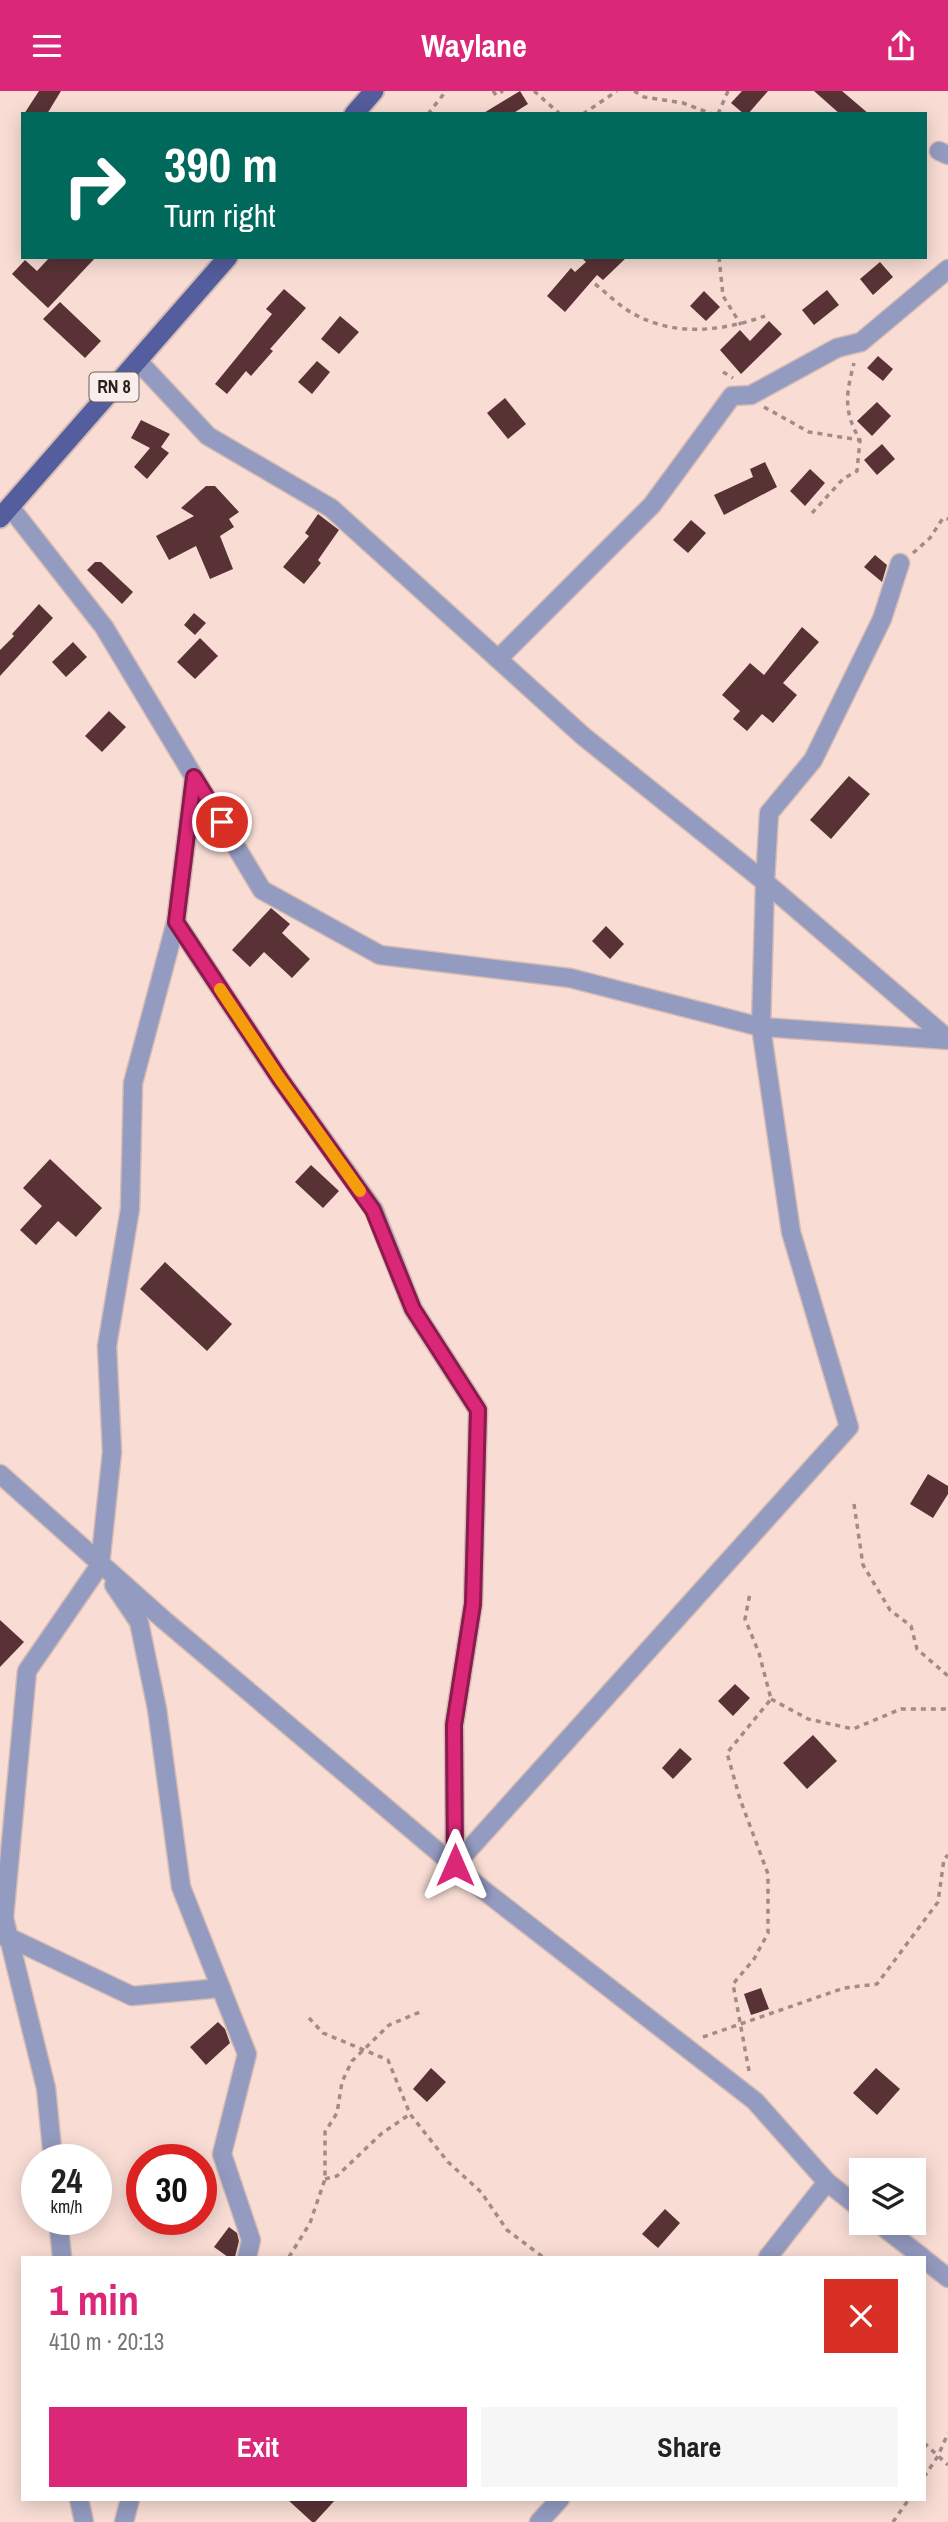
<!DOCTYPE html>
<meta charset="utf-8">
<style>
body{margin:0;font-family:"Archivo Narrow",sans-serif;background:#f6f6f6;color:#222;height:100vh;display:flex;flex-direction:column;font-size:26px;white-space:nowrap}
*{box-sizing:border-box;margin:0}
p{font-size:23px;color:#767676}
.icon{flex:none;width:38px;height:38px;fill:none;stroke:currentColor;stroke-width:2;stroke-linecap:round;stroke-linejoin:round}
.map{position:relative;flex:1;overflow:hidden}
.drawer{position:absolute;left:21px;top:2165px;width:905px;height:245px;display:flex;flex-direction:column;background:#fff;border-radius:0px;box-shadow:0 4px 18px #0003}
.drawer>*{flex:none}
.guide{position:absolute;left:21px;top:21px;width:906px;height:147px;border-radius:0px;box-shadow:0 4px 18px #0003;background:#00695c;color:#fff;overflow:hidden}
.fabs{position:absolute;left:849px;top:2067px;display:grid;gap:14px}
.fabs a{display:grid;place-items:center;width:77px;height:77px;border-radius:0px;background:#fff;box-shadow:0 4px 18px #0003;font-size:35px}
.speed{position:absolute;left:21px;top:2053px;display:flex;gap:14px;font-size:35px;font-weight:700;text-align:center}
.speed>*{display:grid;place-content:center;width:91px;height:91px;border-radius:50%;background:#fff;box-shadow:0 4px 18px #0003;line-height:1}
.speed small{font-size:18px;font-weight:400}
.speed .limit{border:10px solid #d22;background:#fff;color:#111}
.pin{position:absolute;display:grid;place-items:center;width:60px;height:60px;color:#fff;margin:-30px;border:4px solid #fff;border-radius:50%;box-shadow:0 2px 7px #0007}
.me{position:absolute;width:77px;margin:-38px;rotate:0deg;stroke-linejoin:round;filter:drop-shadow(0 0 5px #0008)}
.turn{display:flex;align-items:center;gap:24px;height:147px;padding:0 28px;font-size:32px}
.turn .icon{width:91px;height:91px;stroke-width:2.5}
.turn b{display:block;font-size:49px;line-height:60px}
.round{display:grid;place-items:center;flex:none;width:74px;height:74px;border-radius:0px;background:#f6f6f6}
.head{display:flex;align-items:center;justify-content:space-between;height:119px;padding:0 28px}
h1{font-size:42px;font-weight:800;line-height:52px;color:#db2777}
.cta{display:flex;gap:14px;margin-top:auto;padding:14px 28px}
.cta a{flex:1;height:80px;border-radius:0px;background:#db2777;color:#fff;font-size:28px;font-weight:800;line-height:80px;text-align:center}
.cta a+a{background:#f6f6f6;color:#222}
header{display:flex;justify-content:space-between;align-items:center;height:91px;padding:0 28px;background:#db2777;color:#fff;font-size:32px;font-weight:800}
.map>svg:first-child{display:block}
.building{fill:#593235}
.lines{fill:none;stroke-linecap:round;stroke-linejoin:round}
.minor-casing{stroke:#d4bbb3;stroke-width:21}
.primary-casing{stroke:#d4bbb3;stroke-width:23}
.path{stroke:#a38c86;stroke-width:3.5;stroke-dasharray:5 5;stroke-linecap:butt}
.minor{stroke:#949bc0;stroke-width:18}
.primary{stroke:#545d9d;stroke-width:19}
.route-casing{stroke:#8e194d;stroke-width:18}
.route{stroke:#db2777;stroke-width:12}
.slow{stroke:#f59e0b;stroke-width:12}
.labels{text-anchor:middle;stroke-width:7;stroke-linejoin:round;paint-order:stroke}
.shield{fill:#f8efec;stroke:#6b5d58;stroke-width:2}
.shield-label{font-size:18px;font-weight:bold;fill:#2e1e19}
</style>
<header><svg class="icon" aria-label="menu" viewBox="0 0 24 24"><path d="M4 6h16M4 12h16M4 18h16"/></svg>Waylane<svg class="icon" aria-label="share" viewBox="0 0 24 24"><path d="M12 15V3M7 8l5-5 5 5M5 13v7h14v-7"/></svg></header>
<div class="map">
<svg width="948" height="2431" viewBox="0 0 948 2431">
<rect width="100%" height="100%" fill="#f9ddd5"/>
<g class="building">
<polygon points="39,0 61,0 47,23 24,23"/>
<polygon points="520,0 528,13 512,23 482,23"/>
<polygon points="742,0 768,0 748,23 744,23 731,12"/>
<polygon points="814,0 842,0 869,23 840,23"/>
<polygon points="50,166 96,166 48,217 12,183 25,169 37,180"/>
<polygon points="581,166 627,166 603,189 597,184 565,221 547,205 571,177 575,181 586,171"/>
<polygon points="880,171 893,186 873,204 860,188"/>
<polygon points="284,198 306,217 270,258 273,260 251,285 246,280 227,303 215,293 272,223 266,218"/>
<polygon points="827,199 839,214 814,234 802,219"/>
<polygon points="704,200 720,216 706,230 690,215"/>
<polygon points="60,211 101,250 85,267 43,228"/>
<polygon points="340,225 359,241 339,263 321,248"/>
<polygon points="769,230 782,243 741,283 720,259 740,239 750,250"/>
<polygon points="878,265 893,278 883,290 867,277"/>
<polygon points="317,270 330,281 312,303 298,291"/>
<polygon points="505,307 526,333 508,348 487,322"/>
<polygon points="877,311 891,325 872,345 857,330"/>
<polygon points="141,329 170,343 161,356 169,362 147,388 134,376 150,357 131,347"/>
<polygon points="882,353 895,368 877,384 864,369"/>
<polygon points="765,371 777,396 724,424 714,404 753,386 750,378"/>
<polygon points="810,378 825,392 805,415 790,400"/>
<polygon points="206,395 215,395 239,421 229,428 234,436 220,445 233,478 210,488 196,455 169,469 156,445 194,425 181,417"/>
<polygon points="318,423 339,439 318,469 321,472 304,493 283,476 309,445 305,442"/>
<polygon points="691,429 706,442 688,462 673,449"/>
<polygon points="875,464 887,474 882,491 864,476"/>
<polygon points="95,471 101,471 133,501 122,513 87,479"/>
<polygon points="39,513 53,527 0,585 0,559 14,545 12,543"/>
<polygon points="194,522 206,532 195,544 184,534"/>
<polygon points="802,536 819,551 783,592 797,604 773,632 762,623 747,640 733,628 740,620 722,604 750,572 764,584"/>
<polygon points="200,547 218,565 195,588 177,571"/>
<polygon points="73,551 87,566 66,586 52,571"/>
<polygon points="109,620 126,636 102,661 85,645"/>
<polygon points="849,685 870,703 831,748 810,729"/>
<polygon points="271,817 290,833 282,842 310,868 292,887 264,861 250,876 232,859"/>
<polygon points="606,835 624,853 610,868 592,850"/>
<polygon points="50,1068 102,1117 76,1146 58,1130 36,1154 20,1139 42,1115 23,1097"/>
<polygon points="311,1074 339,1100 323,1117 295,1091"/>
<polygon points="165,1171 232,1233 207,1260 140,1198"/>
<polygon points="928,1383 948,1395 948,1403 933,1427 910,1413"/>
<polygon points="0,1529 24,1551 0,1576"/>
<polygon points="735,1593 750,1607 733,1625 718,1610"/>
<polygon points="813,1644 837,1670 807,1698 783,1672"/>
<polygon points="680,1657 692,1668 673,1688 662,1677"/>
<polygon points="761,1897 769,1918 751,1924 744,1903"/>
<polygon points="218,1931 225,1938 230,1952 206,1974 190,1956"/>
<polygon points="431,1977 446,1991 427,2011 413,1998"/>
<polygon points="876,1977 900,1998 877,2024 853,2002"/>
<polygon points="665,2118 680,2132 658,2157 642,2143"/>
<polygon points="229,2136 237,2142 239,2150 235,2166 228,2166 214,2156"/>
<polygon points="287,2408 336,2408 315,2431 312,2431"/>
</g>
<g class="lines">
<defs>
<g id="minor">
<polyline points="939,60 948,64"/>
<polyline points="137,269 208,345 331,417 583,645 765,791 761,936 791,1141 849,1336 455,1774 454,1634 473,1513 478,1319 413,1218 374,1119 280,988 176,831"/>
<polyline points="10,416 104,536 262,799 380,864 570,887 761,936 948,949"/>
<polyline points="900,472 882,528 813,669 769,722 765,791 948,948"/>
<polyline points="498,568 652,414 732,305 751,304 837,257 861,251 948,178"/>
<polyline points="0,1383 164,1529 482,1798 755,2010 827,2091 861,2118"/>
<polyline points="114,1494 139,1531 157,1618 181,1796 247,1963 222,2063 251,2149 247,2166"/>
<polyline points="0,1845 8,1846 132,1905 221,1897"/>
<polyline points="53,2068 46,1997 4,1827 27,1580 100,1474 112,1361 107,1255 130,1118 133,992 176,831 194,686"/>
<polyline points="58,2128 62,2166"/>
<polyline points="878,2132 922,2166"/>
<polyline points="768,2166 827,2091"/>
<polyline points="924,2168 948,2187"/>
<polyline points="79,2408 84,2431"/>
<polyline points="124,2431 130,2408"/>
<polyline points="539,2431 560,2408"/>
</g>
<g id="primary">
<polyline points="354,23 374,0"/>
<polyline points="0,427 228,166"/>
</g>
</defs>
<use href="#minor" class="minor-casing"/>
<use href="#primary" class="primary-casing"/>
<g class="path">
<polyline points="493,0 496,4 503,0"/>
<polyline points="534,0 560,23"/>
<polyline points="634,0 644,6 683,12 712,23"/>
<polyline points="428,23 446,0"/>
<polyline points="583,23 617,0"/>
<polyline points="718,23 728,0"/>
<polyline points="719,166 723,205 741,234"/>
<path d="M595 193C608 203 620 216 634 223 675 246 723 240 765 225"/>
<polyline points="723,281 733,287"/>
<path d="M764 316 809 341 860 349C843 320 846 303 854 272"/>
<polyline points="812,422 843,388 857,380 860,349"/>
<polyline points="913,462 930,447 943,427 948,428"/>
<polyline points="854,1413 863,1474 890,1519 911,1535 917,1558 948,1585"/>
<polyline points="771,1608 808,1628 853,1638 901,1618 948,1618"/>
<polyline points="309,1927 323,1942 388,1969 410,2023 448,2071 481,2101 507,2139 543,2166"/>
<polyline points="703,1946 844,1897 877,1893 938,1811 944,1768 948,1764"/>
<polyline points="749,1980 733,1893 754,1868 768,1842 768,1783 740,1708 727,1662 771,1608 759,1562 745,1528 750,1502"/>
<polyline points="325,2088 337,2085 381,2043 410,2023"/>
<polyline points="289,2166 310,2132 325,2088 325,2041 337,2022 342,1991 352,1970 389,1934 420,1921"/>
<polyline points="924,2352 948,2374"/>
<polyline points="924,2386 938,2365 948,2342"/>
<polyline points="893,2431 909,2408"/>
</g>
<use href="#minor" class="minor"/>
<use href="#primary" class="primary"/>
</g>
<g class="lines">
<defs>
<polyline id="route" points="222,731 194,686 176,831 280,988 373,1119 413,1218 478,1319 473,1513 454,1634 455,1774"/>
</defs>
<use href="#route" class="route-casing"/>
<use href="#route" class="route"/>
<polyline class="slow" points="220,898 280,988 360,1100"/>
</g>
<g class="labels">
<rect class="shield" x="89.5" y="281.5" width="49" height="29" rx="5"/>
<g class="shield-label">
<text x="114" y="302">RN 8</text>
</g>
</g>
</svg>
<div class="fabs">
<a><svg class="icon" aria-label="layers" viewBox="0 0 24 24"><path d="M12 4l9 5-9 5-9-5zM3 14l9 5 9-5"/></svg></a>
</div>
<div class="speed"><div>24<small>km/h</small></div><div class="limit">30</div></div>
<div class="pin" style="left:222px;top:731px;background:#d93025"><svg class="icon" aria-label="arrive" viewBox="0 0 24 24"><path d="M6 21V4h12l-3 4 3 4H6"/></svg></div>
<svg class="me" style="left:455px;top:1774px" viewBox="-20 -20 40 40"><path d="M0-17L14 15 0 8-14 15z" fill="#db2777" stroke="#fff" stroke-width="4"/></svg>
<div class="guide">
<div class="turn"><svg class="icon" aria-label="right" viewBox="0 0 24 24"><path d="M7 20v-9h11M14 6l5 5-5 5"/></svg><div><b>390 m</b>Turn right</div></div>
</div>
<section class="drawer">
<div class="head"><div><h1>1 min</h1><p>410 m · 20:13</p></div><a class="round" style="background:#d93025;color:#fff"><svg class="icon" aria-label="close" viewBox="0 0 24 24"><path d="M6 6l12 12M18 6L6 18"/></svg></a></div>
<div class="cta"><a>Exit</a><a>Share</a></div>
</section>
</div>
